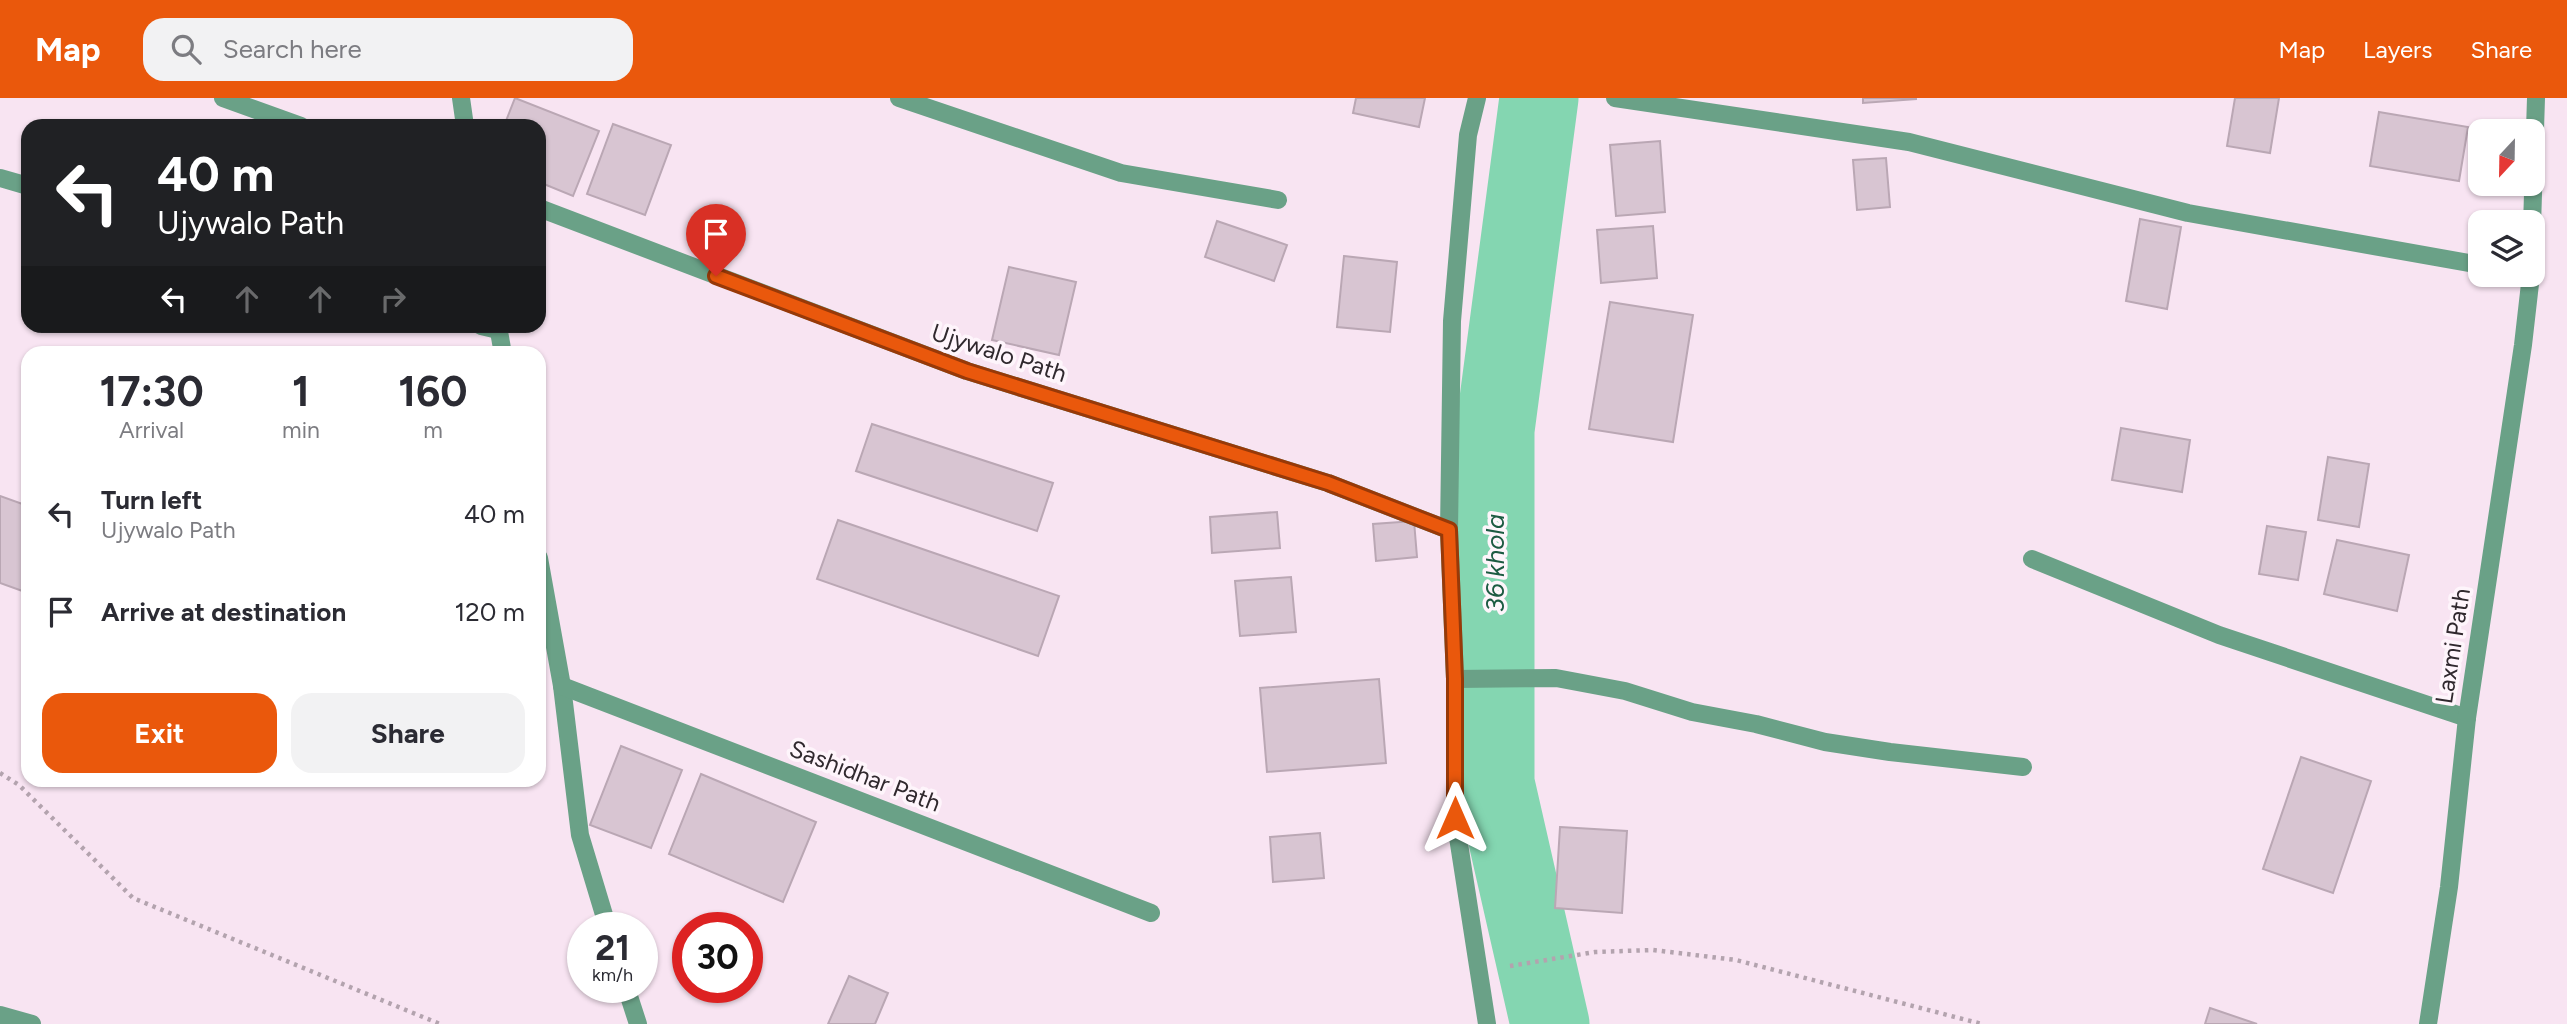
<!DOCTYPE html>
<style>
body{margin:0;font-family:Figtree,sans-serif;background:#f2f2f3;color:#2b2b33;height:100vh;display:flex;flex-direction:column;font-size:26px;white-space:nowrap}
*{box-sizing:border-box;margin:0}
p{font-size:23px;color:#7c7c81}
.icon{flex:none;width:38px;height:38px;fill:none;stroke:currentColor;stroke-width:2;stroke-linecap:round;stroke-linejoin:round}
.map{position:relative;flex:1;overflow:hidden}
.drawer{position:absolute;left:21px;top:248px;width:525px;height:441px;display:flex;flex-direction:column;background:#fff;border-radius:21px;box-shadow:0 2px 5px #0004}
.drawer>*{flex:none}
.banner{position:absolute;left:21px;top:21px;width:525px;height:214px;border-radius:21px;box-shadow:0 2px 5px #0004;background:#202124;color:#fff;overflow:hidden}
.needle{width:46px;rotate:202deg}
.buttons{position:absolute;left:2468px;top:21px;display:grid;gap:14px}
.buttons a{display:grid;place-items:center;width:77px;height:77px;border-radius:14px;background:#fff;box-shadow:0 2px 5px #0004;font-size:35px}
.speed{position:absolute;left:567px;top:814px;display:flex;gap:14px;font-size:35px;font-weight:700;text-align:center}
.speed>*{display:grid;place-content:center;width:91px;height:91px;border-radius:50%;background:#fff;box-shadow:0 2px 5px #0004;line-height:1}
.speed small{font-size:18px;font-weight:400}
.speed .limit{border:10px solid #d22;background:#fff;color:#111}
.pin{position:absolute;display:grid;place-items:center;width:60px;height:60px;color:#fff;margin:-72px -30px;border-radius:50% 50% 50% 0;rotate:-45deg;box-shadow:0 0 7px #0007}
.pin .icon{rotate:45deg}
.me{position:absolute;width:77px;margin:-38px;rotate:0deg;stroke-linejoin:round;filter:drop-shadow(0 0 5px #0008)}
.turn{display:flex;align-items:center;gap:24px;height:147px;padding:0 21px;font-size:32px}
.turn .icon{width:91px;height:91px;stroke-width:2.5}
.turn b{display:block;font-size:49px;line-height:60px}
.lanes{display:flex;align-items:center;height:66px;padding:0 21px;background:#0003;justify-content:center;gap:35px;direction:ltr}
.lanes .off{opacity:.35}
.eta{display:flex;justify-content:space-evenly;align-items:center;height:119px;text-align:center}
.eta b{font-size:42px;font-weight:700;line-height:49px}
.cta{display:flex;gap:14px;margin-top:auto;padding:14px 21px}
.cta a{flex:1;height:80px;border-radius:21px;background:#ea580c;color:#fff;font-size:28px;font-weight:700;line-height:80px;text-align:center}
.cta a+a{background:#f2f2f3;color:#2b2b33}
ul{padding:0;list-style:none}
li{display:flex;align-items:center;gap:21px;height:98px;padding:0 21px}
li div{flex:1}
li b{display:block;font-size:26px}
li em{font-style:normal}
header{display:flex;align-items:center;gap:42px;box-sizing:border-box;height:98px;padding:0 35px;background:#ea580c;color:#fff}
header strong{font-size:33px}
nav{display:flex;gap:38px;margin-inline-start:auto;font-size:24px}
.search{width:490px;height:63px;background:#f2f2f3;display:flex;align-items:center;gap:18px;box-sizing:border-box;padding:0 24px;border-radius:21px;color:#7c7c81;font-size:26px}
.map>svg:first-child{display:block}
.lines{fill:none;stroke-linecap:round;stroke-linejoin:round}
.river{stroke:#84d6b1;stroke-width:79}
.building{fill:#d8c5d2;stroke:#baa7b4;stroke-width:2}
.path{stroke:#b3a3ae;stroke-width:4.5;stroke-dasharray:3.5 5;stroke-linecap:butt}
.minor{stroke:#6aa187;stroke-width:18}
.route-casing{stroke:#983908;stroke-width:18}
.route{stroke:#ea580c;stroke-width:12}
.labels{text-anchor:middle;stroke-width:7;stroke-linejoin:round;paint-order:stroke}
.street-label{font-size:24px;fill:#30292e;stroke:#fef5fb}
.water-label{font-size:26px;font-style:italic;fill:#1c5b42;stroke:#fef5fb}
</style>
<header>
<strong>Map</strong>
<div class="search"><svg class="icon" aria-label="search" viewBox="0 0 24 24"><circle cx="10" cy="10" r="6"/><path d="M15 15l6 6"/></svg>Search here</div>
<nav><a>Map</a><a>Layers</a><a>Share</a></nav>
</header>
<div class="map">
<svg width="2567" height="926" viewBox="0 0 2567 926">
<rect width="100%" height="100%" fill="#f8e4f2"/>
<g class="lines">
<polyline class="river" points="1539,0 1495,332 1495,685 1550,926"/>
</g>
<g class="building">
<polygon points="515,0 599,33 573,98 539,84 539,28 504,28"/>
<polygon points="1356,0 1425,0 1419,29 1353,15"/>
<polygon points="1863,0 1916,0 1916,1 1863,5"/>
<polygon points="2235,0 2279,0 2270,55 2227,48"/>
<polygon points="2379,14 2468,29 2459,83 2370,68"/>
<polygon points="613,26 671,47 645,117 587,96"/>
<polygon points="1660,43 1665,114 1616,118 1610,47"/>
<polygon points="1886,60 1890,109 1857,112 1853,62"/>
<polygon points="2140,121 2181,129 2167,211 2126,203"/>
<polygon points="1217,123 1287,147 1274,183 1205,159"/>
<polygon points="1653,128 1657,180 1601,185 1597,132"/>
<polygon points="1344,158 1397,164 1390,234 1337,229"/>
<polygon points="1009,169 1076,184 1059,257 992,242"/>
<polygon points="1610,204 1693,217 1673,344 1589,331"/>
<polygon points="872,326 1053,385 1037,433 856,373"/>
<polygon points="2121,330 2190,342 2182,394 2112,382"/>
<polygon points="2328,359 2369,366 2359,429 2318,422"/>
<polygon points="0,398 28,408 28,495 0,485"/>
<polygon points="1277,414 1280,450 1212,455 1210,419"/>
<polygon points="838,422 1059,498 1038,558 817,481"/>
<polygon points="1414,423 1417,459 1376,463 1373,426"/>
<polygon points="2267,428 2306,434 2298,482 2259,476"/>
<polygon points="2337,442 2409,457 2397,513 2324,496"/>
<polygon points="1291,479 1296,534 1240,538 1235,483"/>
<polygon points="1379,581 1386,665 1267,674 1260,590"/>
<polygon points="621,648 682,672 651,750 590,727"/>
<polygon points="2301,659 2371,683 2333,795 2263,771"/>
<polygon points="701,676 816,724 783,804 669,756"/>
<polygon points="1560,729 1627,733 1622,815 1555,810"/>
<polygon points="1320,735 1324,780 1273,784 1270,739"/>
<polygon points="849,878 888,895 875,926 828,926"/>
<polygon points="2210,910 2257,926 2205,926"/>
</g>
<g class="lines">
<g class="path">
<polyline points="0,675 19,687 133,800 440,926"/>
<polyline points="1510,868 1595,854 1653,852 1736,862 1982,926"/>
</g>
<g class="minor">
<polyline points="223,0 301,28"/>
<polyline points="461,0 465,28"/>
<polyline points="899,0 1121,75 1278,102"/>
<polyline points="1477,0 1468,37 1452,223 1449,432 1455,581 1455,720 1487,926"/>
<polyline points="1615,0 1909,44 2188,115 2480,167"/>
<polyline points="0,80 28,88"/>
<polyline points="539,110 967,273 1328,385 1449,432"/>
<polyline points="2532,128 2536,0"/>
<polyline points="481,228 498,232"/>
<polyline points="498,228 503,256"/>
<polyline points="539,460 562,588 580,737 608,830"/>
<polyline points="2032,461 2219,537 2467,620"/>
<polyline points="1455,581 1556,580 1625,593 1692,614 1756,626 1825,644 1890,654 2023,669"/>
<polyline points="562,588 1151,815"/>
<polyline points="626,889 638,926"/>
<polyline points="0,917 32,926"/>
<polyline points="2428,926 2449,789 2467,620 2523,247 2531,177"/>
</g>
</g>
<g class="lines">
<defs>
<polyline id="route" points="716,178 967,273 1328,385 1449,432 1455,581 1455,720"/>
</defs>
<use href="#route" class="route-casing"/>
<use href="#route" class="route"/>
</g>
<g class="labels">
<g class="street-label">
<text transform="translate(999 255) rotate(18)" y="8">Ujywalo Path</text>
<text transform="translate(2453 548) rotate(-81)" y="8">Laxmi Path</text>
<text transform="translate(865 678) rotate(21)" y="8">Sashidhar Path</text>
</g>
<g class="water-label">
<text transform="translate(1495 465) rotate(-90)" y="9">36 khola</text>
</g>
</g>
</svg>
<div class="buttons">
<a><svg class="needle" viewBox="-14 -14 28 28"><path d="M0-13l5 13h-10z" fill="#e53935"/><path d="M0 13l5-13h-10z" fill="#7c7c81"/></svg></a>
<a><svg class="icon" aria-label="layers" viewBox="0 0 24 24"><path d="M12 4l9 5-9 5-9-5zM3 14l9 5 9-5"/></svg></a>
</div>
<div class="speed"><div>21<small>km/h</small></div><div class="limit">30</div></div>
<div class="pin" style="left:716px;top:178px;background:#d93025"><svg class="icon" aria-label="arrive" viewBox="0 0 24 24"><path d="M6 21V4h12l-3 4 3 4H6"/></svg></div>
<svg class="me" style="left:1455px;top:720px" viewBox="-20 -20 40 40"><path d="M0-17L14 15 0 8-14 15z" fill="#ea580c" stroke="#fff" stroke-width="4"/></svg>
<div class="banner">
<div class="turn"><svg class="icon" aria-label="left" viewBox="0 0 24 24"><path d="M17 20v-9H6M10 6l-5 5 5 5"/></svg><div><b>40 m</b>Ujywalo Path</div></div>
<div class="lanes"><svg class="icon" aria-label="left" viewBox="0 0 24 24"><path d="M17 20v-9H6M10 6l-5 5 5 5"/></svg><svg class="icon off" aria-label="ahead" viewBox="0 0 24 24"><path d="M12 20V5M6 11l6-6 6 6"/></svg><svg class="icon off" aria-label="ahead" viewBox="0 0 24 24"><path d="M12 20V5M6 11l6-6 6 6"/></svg><svg class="icon off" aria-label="right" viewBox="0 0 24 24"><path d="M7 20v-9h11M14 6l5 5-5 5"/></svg></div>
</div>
<section class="drawer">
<div class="eta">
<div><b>17:30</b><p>Arrival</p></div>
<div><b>1</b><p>min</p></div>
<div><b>160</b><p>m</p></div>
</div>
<ul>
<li><svg class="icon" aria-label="left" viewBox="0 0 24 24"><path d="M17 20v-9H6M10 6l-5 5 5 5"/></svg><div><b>Turn left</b><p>Ujywalo Path</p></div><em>40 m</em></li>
<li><svg class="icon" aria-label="arrive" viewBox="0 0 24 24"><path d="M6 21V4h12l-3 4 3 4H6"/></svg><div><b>Arrive at destination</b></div><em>120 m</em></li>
</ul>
<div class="cta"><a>Exit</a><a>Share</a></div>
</section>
</div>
